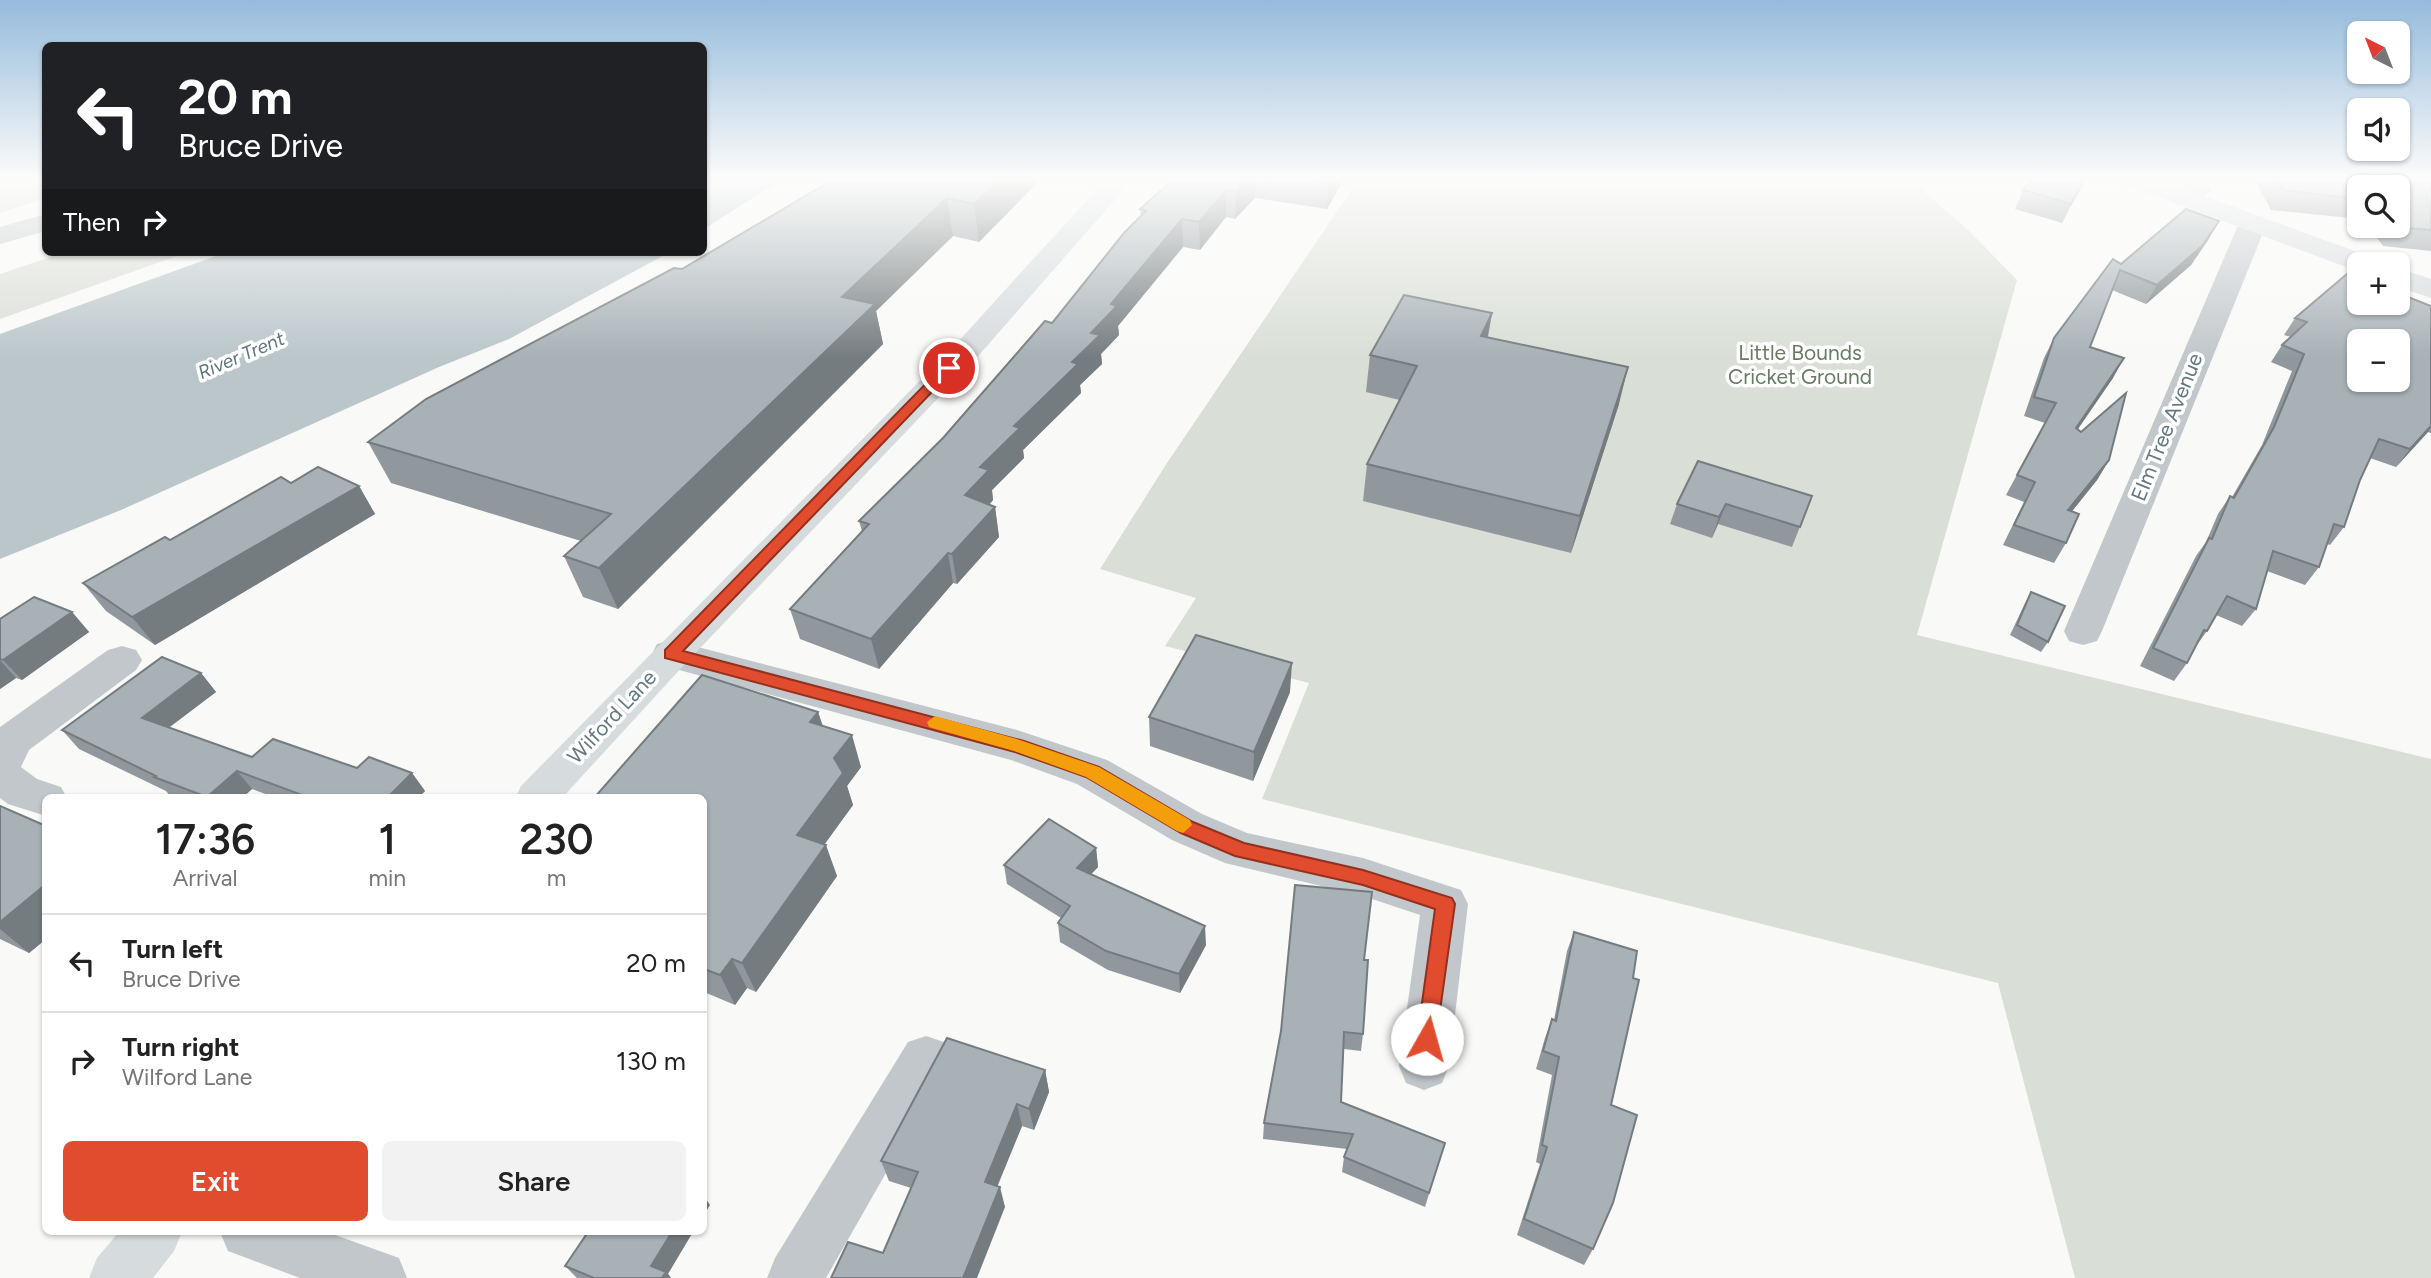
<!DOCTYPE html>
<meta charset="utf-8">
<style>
body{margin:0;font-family:Figtree,sans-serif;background:#f2f2f2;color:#222;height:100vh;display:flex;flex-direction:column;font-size:26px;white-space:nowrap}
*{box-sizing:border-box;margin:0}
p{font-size:23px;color:#767676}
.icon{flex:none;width:38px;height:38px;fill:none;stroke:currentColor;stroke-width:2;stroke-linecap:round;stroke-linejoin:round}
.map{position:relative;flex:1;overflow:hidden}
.sheet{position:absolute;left:42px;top:794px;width:665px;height:441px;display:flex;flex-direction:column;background:#fff;border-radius:10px;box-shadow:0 2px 5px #0004}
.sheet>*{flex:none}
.top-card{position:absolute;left:42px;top:42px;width:665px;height:214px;border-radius:10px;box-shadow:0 2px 5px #0004;background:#202124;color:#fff;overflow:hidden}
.needle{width:46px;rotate:318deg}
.tools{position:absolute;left:2347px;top:21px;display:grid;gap:14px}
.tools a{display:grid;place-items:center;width:63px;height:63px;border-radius:10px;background:#fff;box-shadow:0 2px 5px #0004;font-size:35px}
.pin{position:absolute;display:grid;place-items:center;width:60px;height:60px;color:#fff;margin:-30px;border:4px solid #fff;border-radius:50%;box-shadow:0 2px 7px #0007}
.me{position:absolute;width:77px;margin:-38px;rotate:7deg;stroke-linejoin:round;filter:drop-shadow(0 0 5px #0008)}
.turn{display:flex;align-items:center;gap:24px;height:147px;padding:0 21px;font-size:32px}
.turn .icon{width:91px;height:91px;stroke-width:2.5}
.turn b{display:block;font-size:49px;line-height:60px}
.then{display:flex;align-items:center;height:66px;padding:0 21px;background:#0003;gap:14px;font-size:26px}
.eta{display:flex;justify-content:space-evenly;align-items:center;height:119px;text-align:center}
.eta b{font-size:42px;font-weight:600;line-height:49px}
.cta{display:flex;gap:14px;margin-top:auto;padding:14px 21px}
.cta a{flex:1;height:80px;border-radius:10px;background:#e24c2e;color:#fff;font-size:28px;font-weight:600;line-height:80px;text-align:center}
.cta a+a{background:#f2f2f2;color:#222}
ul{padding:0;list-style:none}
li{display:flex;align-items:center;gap:21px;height:98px;padding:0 21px;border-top:2px solid #e0e0e0}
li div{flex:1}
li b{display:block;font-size:26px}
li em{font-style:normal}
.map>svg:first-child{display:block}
.green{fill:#d9ded6}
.water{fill:#bac6ca}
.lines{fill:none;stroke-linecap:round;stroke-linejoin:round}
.minor{fill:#c2c7cb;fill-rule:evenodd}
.major{fill:#d6dbde;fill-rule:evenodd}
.wall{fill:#90989d}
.shaded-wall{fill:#757c7f}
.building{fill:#a7b1b6;stroke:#757c7f;stroke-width:2;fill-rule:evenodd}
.route{fill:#e24c2e;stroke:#93311e;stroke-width:2}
.slow{fill:#f59e0b}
.labels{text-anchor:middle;stroke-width:7;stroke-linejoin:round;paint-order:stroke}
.far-water-label{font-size:19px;font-style:italic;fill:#5f767c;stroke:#fff}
.park-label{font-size:21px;fill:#687a63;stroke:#fff}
.street-label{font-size:21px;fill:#647782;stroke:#fff}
</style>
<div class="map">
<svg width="2431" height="1278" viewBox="0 0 2431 1278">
<rect width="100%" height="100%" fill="#f9f9f7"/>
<g class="green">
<polygon points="0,179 45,179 45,198 0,213"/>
<polygon points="1359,179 1517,179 1553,185 1558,179 1890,179 1921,189 1968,230 2017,280 1917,635 2431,759 2431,1278 2075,1278 1998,983 1262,799 1309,683 1165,646 1196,598 1100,569 1167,463"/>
<polygon points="66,252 188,252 0,319 0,274"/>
</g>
<g class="water">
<polygon points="704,179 783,179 704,229"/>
<polygon points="227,252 670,252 509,339 439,367 121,510 0,559 0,334"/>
</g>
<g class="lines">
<g class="minor">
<polygon points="2178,179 2204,179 2211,190 2196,205 2178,205 2174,199 2184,188"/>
<polygon points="46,214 46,231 0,244 0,227"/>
<polygon points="2253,215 2263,217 2267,223 2102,631 2097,641 2083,645 2069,641 2064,631 2239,223 2243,217"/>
<polygon points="671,640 1017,730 1107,760 1202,814 1247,833 1363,858 1461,890 1468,904 1449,1066 1442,1083 1424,1090 1406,1083 1399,1066 1420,915 1363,896 1225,863 1172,840 1077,784 1011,760 657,664 652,654 657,644"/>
<polygon points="122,646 136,650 142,660 136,670 29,750 21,767 37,779 61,787 67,798 46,798 46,816 8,804 0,798 0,727 108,650"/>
<polygon points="926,1036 944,1042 951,1059 826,1278 767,1278 775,1258 908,1042"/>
<polygon points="220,1232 327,1232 399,1258 407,1278 300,1278 228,1251"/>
</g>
<g class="major">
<polygon points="1106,179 1133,179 979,355 685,664 562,798 515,798 521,786 957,343"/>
<polygon points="2120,179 2157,179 2374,258 2378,264 2359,264 2359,271 2354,270 2124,184"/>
<polygon points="2398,268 2431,279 2431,298 2398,287"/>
<polygon points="119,1232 182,1232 174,1251 153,1278 89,1278 97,1258"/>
</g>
</g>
<g class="wall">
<polygon points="834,179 1041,179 979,242 953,236 876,311 883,344 618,609 583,597 564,556 581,541 391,483 368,442 682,269"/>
<polygon points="1174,179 1344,179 1327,209 1255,198 1235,219 1226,217 1200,250 1183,247 1118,326 1119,335 1101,354 1102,364 1080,385 1081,393 1023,450 1024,458 992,490 993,500 989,505 995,507 999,537 957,584 953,583 879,669 800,639 790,609 862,531 859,521 943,438 1052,323 1141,216 1140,209"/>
<polygon points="2085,179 2062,223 2015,209 2023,190"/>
<polygon points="2254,179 2431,179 2431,251 2383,246 2368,226 2398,226 2398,187 2359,187 2359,219 2271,210"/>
<polygon points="2219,221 2208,240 2191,265 2146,304 2112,290 2090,347 2113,378 2077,429 2109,460 2097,480 2072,511 2066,543 2054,563 2003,545 2024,502 2006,495 2045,423 2024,416 2044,358 2054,338 2121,264"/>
<polygon points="2431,306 2431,433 2428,432 2396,467 2370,458 2360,480 2344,527 2330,545 2327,544 2319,567 2305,585 2267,571 2256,609 2242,626 2216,615 2207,631 2194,649 2187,663 2174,681 2140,666 2196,556 2206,542 2218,514 2230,496 2232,497 2262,445 2292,371 2271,362 2282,345 2291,337 2284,335 2295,318"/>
<polygon points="1492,313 1488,337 1619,404 1571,553 1363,501 1367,464 1400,400 1366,392 1370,355"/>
<polygon points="291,483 359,486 375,514 155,645 106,611 83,583"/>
<polygon points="1812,496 1792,547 1718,524 1712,538 1670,524 1677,504"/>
<polygon points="2031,592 2048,642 2041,652 2010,635 2025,603"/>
<polygon points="72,612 89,632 22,680 16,678 0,689 0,619"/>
<polygon points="201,673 216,692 169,727 252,757 357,768 412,773 425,791 418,798 276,798 252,789 242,798 177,798 170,796 166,791 79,749 62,730"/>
<polygon points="1290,692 1253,781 1150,746 1149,717"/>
<polygon points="818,712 823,726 861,767 847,786 853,805 824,844 837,876 756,992 747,988 735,1005 704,992 704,798"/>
<polygon points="0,806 46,826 46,939 29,953 0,939"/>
<polygon points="1096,848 1098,867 1091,874 1206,945 1180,993 1108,970 1060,942 1058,923 1061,918 1007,884 1004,865"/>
<polygon points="1574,932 1611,1105 1593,1249 1584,1265 1517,1235 1540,1164 1536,1162 1552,1075 1536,1069 1545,1038 1552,1019 1554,1020 1567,951"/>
<polygon points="1364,960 1363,1034 1361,1051 1344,1049 1341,1102 1440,1158 1425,1207 1342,1172 1344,1157 1347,1149 1263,1139 1264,1123"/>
<polygon points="1045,1070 1049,1092 1034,1130 1022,1126 997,1186 1005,1207 883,1253 911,1188 889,1181 881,1161"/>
<polygon points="565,1266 668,1274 671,1278 577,1278"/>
</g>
<g class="shaded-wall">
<polygon points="999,179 1041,179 979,242 974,204"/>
<polygon points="1247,179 1255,179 1255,198 1235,219 1236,192"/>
<polygon points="1330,179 1344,179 1327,209 1328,182"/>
<polygon points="1226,190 1226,217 1200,250 1199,222"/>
<polygon points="947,198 953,236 876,311 883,344 618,609 599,568 842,297"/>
<polygon points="1182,219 1183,247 1118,326 1119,335 1101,354 1102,364 1080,385 1081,393 1023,450 1024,458 992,490 993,500 970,525 965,495 980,467 1014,426 1072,362 1111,304"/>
<polygon points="2219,221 2208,240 2191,265 2146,304 2157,285"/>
<polygon points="1492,313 1485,350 1481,336"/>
<polygon points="2124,358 2113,378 2065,448 2076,428"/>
<polygon points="1628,367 1619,404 1571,553 1580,516"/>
<polygon points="2431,426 2428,432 2396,467 2410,449"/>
<polygon points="2109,460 2097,480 2057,530 2068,510"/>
<polygon points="359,486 375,514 155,645 132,617"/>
<polygon points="1726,504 1718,524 1712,538 1719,517"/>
<polygon points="995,507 999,537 957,584 952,554"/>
<polygon points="948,553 953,583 879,669 871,639"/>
<polygon points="72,612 89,632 22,680 3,660"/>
<polygon points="0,660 16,678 0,689"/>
<polygon points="1292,663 1290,692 1253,781 1254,752"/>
<polygon points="201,673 216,692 158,736 142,718"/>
<polygon points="818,712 828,744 810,722"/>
<polygon points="852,735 861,767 847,786 853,805 809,866 797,835 834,758"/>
<polygon points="237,771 252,789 242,798 207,798 207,797"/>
<polygon points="412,773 425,791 418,798 387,798"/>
<polygon points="826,845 837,876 756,992 742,963"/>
<polygon points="1096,848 1098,867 1079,887 1077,868"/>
<polygon points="46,884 46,939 29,953 0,929 0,922"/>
<polygon points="1205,926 1206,945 1180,993 1179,974"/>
<polygon points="732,959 747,988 735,1005 720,975"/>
<polygon points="1045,1070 1049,1092 1034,1130 1029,1109"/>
<polygon points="1017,1104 1022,1126 991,1202 985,1182"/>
<polygon points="1000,1187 1005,1207 977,1278 963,1278"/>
<polygon points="704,1196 710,1205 704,1215"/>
<polygon points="672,1232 693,1232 668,1274 671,1278 661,1278 651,1266"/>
</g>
<g class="building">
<polygon points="834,179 999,179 974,204 947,198 842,297 875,304 599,568 564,556 611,514 368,442 426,399 674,268 682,269"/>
<polygon points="1174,179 1247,179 1236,192 1226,190 1199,222 1182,219 1111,304 1117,306 1091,333 1100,335 1072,362 1078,364 1014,426 1020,428 980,467 989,470 965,495 995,507 952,554 948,553 871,639 790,609 869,524 859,521 943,438 1045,321 1052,323 1124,233 1146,211 1140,209"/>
<polygon points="1309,179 1330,179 1328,182"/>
<polygon points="2032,179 2085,179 2071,204 2023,190"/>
<polygon points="2276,179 2431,179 2431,230 2396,227 2396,226 2398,226 2398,187 2359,187 2359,199 2283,190"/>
<polygon points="2186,209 2219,221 2202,246 2157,285 2120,270 2090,347 2124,358 2076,428 2081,432 2126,393 2109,460 2068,510 2079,514 2066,543 2014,525 2035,482 2017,475 2056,403 2034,397 2054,338 2113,259 2121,264"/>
<path d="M2347 274 2359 278V303H2398V293L2431 306V426L2410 449 2379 439 2360 480 2344 527 2334 524 2319 567 2273 551 2256 609 2227 596 2207 631 2204 630 2187 663 2153 648 2209 538 2212 539 2230 496 2234 498 2274 427 2304 354 2282 345 2307 322 2295 318ZM2359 341H2398V380H2359Z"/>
<polygon points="1404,295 1492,313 1481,336 1628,367 1580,516 1367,464 1417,366 1370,355"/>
<polygon points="1698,461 1812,496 1800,527 1726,504 1719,517 1677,504"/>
<polygon points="318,467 359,486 132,617 83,583 165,537 170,540 281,477 291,483"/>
<polygon points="2031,592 2065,606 2048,642 2017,625"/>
<polygon points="34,597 72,612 3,660 0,659 0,619"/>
<polygon points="1196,635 1292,663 1254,752 1149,717"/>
<polygon points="162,657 201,673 142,718 252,757 273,739 357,768 369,757 412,773 387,798 310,798 237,771 207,797 154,777 156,776 62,730"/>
<polygon points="702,675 818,712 810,722 852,735 834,758 843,773 797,835 826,845 742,963 732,959 720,975 704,969 704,798 594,798"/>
<polygon points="0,806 46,826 46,884 0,922"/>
<polygon points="1049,819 1096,848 1077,868 1205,926 1179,974 1106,951 1058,923 1070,906 1004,865"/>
<polygon points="1295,885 1372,892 1364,960 1368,960 1363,1034 1344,1032 1341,1102 1445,1143 1429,1193 1344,1157 1353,1134 1264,1123 1281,1031"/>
<polygon points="1574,932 1637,951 1633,978 1639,980 1611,1105 1637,1115 1613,1203 1593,1249 1524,1219 1547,1147 1542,1145 1559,1057 1543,1051 1552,1019 1556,1021"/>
<polygon points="947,1038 1045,1070 1029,1109 1017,1104 985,1182 1000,1187 963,1278 831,1278 848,1242 883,1253 918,1172 881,1161"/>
<polygon points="588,1232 672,1232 651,1266 666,1272 662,1278 594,1278 565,1266"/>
</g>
<linearGradient id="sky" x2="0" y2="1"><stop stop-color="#95bbdc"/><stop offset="0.5" stop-color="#fcfcfb"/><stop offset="1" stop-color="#fcfcfb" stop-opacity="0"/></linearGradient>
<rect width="2431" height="358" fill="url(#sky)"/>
<polygon class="route" points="944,365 955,368 683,651 1024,741 1099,767 1193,822 1244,843 1363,870 1452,898 1455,904 1435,1046 1427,1049 1420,1046 1417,1039 1435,909 1363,885 1235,856 1181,833 1086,777 1015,752 665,658 665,650"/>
<polygon class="slow" points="935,716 1017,739 1099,767 1190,820 1192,825 1183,833 1177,831 1086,777 1014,751 929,727 927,722"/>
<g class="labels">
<g class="far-water-label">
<text transform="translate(241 355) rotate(-23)" y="7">River Trent</text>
</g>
<g class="park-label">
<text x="1800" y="360">Little Bounds<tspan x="1800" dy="24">Cricket Ground</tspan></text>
</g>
<g class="street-label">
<text transform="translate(2167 427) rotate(-68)" y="7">Elm Tree Avenue</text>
<text transform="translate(612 717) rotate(-47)" y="7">Wilford Lane</text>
</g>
</g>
</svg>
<div class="tools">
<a><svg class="needle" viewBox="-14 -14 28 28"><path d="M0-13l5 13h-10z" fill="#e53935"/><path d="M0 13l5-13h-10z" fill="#767676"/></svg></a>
<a><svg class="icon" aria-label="sound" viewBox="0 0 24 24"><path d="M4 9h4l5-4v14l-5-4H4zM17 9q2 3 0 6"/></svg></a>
<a><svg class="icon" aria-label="search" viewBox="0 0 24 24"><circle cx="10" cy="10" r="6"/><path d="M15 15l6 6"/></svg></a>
<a>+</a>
<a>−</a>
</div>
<div class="pin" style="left:949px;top:368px;background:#d93025"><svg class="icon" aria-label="arrive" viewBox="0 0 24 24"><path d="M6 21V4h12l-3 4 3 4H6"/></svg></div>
<svg class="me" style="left:1427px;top:1039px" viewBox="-20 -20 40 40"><circle r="19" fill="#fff"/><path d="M0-13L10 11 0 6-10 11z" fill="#e24c2e"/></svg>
<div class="top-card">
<div class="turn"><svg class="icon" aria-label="left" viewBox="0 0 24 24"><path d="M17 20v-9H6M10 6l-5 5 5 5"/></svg><div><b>20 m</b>Bruce Drive</div></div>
<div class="then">Then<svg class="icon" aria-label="right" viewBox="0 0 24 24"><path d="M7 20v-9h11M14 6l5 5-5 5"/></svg></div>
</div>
<section class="sheet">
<div class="eta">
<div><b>17:36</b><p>Arrival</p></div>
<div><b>1</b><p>min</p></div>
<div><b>230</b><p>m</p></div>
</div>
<ul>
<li><svg class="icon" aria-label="left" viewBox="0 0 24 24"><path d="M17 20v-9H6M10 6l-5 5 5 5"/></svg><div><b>Turn left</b><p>Bruce Drive</p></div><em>20 m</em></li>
<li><svg class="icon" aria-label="right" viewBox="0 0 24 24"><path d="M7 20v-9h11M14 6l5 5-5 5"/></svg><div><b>Turn right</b><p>Wilford Lane</p></div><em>130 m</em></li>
</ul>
<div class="cta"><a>Exit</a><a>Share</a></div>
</section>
</div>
